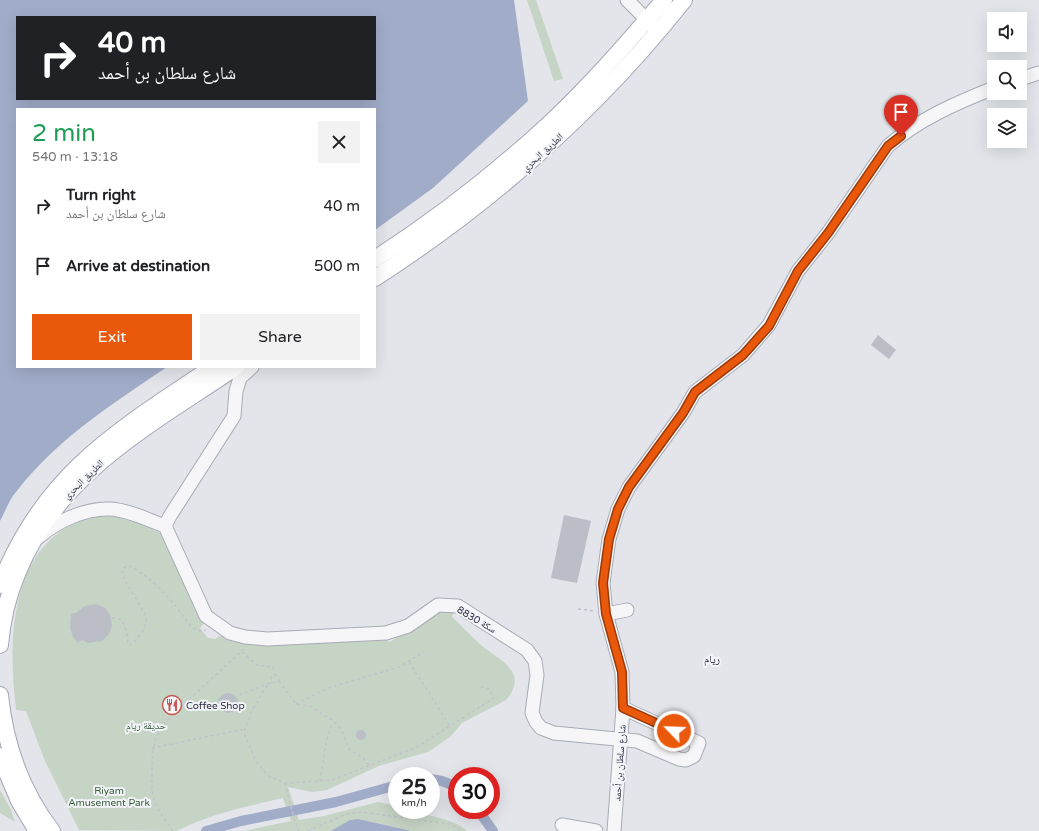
<!DOCTYPE html>
<meta charset="utf-8">
<style>
body{margin:0;font-family:"Varela Round","Noto Naskh Arabic",sans-serif;background:#f2f2f2;color:#202124;height:100vh;display:flex;flex-direction:column;font-size:15px;white-space:nowrap}
*{box-sizing:border-box;margin:0}
p{font-size:13px;color:#757577}
.icon{flex:none;width:22px;height:22px;fill:none;stroke:currentColor;stroke-width:2;stroke-linecap:round;stroke-linejoin:round}
.map{position:relative;flex:1;overflow:hidden}
.panel{position:absolute;left:16px;top:108px;width:360px;height:260px;display:flex;flex-direction:column;background:#fff;border-radius:0px;box-shadow:0 4px 16px #0002}
.panel>*{flex:none}
.guide{position:absolute;left:16px;top:16px;width:360px;height:84px;border-radius:0px;box-shadow:0 4px 16px #0002;background:#202124;color:#fff;overflow:hidden}
.controls{position:absolute;left:987px;top:12px;display:grid;gap:8px}
.controls a{display:grid;place-items:center;width:40px;height:40px;border-radius:0px;background:#fff;box-shadow:0 4px 16px #0002;font-size:20px}
.speed{position:absolute;left:388px;top:767px;display:flex;gap:8px;font-size:20px;font-weight:700;text-align:center}
.speed>*{display:grid;place-content:center;width:52px;height:52px;border-radius:50%;background:#fff;box-shadow:0 4px 16px #0002;line-height:1}
.speed small{font-size:10px;font-weight:400}
.speed .limit{border:6px solid #d22;background:#fff;color:#111}
.pin{position:absolute;display:grid;place-items:center;width:34px;height:34px;color:#fff;margin:-41px -17px;border-radius:50% 50% 50% 0;rotate:-45deg;box-shadow:0 0 4px #0007}
.pin .icon{rotate:45deg}
.me{position:absolute;width:44px;margin:-22px;rotate:294deg;stroke-linejoin:round;filter:drop-shadow(0 0 3px #0008)}
.turn{display:flex;align-items:center;gap:14px;height:84px;padding:0 16px;font-size:18px}
.turn .icon{width:52px;height:52px;stroke-width:2.5}
.turn b{display:block;font-size:28px;line-height:34px}
.round{display:grid;place-items:center;flex:none;width:42px;height:42px;border-radius:0px;background:#f2f2f2}
.headline{display:flex;align-items:center;justify-content:space-between;height:68px;padding:0 16px}
h1{font-size:24px;font-weight:600;line-height:30px;color:#1e9e55}
.button{display:flex;gap:8px;margin-top:auto;padding:8px 16px}
.button a{flex:1;height:46px;border-radius:0px;background:#ea580c;color:#fff;font-size:16px;font-weight:600;line-height:46px;text-align:center}
.button a+a{background:#f2f2f2;color:#202124}
ul{padding:0;list-style:none}
li{display:flex;align-items:center;gap:12px;height:60px;padding:0 16px}
li div{flex:1}
li b{display:block;font-size:15px}
li em{font-style:normal}
.map>svg:first-child{display:block}
.green{fill:#c6d4c5}
.water{fill:#a1acc8;fill-rule:evenodd}
.lines{fill:none;stroke-linecap:round;stroke-linejoin:round}
.canal{stroke:#a1acc8;stroke-width:10}
.building{fill:#bbbdc7}
.minor-casing{stroke:#a8abb5;stroke-width:15}
.major-casing{stroke:#a3a7b6;stroke-width:18}
.path{stroke:#c1c2c9;stroke-width:1.5;stroke-dasharray:3 3;stroke-linecap:butt}
.minor{stroke:#f6f6f9;stroke-width:13}
.major{stroke:#fff;stroke-width:16}
.route-casing{stroke:#983908;stroke-width:10}
.route{stroke:#ea580c;stroke-width:7}
.labels{text-anchor:middle;stroke-width:4;stroke-linejoin:round;paint-order:stroke}
.street-label{font-size:10px;fill:#2c2f42;stroke:#f3f4f8}
.poi-label{font-size:10px;fill:#2c2f42;stroke:#f3f4f8;text-anchor:start}
.park-label{font-size:10px;fill:#3a5d3b;stroke:#f3f4f8}
.neighbourhood-label{font-size:11px;fill:#1e2133;stroke:#f3f4f8}
</style>
<div class="map">
<svg width="1039" height="831" viewBox="0 0 1039 831">
<rect width="100%" height="100%" fill="#e3e5eb"/>
<g class="green">
<polygon points="527,0 536,0 563,79 554,81"/>
<path d="M112 516 141 524 162 534 204 623 200 628 208 638 215 639 222 634 382 638 390 642 439 609 454 611 452 617C462 626 471 636 481 645 499 660 530 672 506 700L462 723 450 737 428 752 379 766 327 790 312 792 288 787 299 820 324 816 378 802 397 806V810C411 810 459 820 467 831H244L291 821 283 798C248 806 209 814 177 831L79 830 45 761 26 711 16 710C8 643 8 539 91 518 98 516 105 516 112 516Z"/>
<polygon points="0,790 11,810 15,822 0,813"/>
</g>
<g class="water">
<path d="M0 0H514L528 101 433 188 375 230V109H17V367H167C111 405 58 438 16 492 9 500 5 512 0 521ZM17 17H375V99H17Z"/>
<polygon points="358,819 411,831 331,831 350,820"/>
</g>
<g class="lines">
<g class="canal">
<polyline points="431,779 442,781 457,787"/>
<polyline points="478,810 493,831"/>
<polyline points="206,831 241,821 336,802 397,785"/>
</g>
</g>
<g class="building">
<polygon points="878,335 896,350 889,359 871,345"/>
<polygon points="564,515 591,521 577,583 551,578"/>
<polygon points="96,604 105,608 110,615 112,625 109,634 102,641 88,643 82,640 78,643 73,637 70,628 71,614 76,613 85,606"/>
<circle cx="228" cy="703" r="10"/>
<circle cx="361" cy="735" r="5"/>
</g>
<g class="lines">
<defs>
<g id="minor">
<polyline points="627,0 654,27"/>
<polyline points="1020,79 1039,73"/>
<polyline points="165,526 170,516 234,416 236,391 240,378 252,367"/>
<path d="M39 537C57 521 86 508 110 509 129 510 148 520 165 526L206 616 230 633 245 637 267 639 386 633 408 626 438 605 458 606 527 650 535 661 537 675 532 713 536 722 541 728 554 733 637 741 679 759 686 760 694 756 699 743 623 708"/>
<polyline points="606,614 627,610"/>
<polyline points="562,825 596,831"/>
<path d="M614 831 623 708 622 672 606 614 603 583 609 539 618 509 629 487 683 413 695 392 743 355 769 325 798 271 828 233 888 146C919 119 956 103 994 88"/>
</g>
<g id="major">
<path d="M375 259C437 219 495 174 549 124 590 86 627 43 664 0"/>
<path d="M375 278C494 201 596 111 684 0"/>
<path d="M0 585C44 473 117 431 213 367"/>
<path d="M0 645C2 620 8 596 17 574 57 473 151 425 236 367"/>
<path d="M0 695C5 744 22 792 52 831"/>
<polyline points="0,756 19,801 37,831"/>
</g>
</defs>
<use href="#minor" class="minor-casing"/>
<use href="#major" class="major-casing"/>
<g class="path">
<polyline points="578,609 594,611"/>
<path d="M112 618C126 616 127 633 128 643L130 645C139 639 147 627 146 616L122 575 123 568 129 566C147 574 165 593 178 609 185 618 188 625 198 631L206 630"/>
<polyline points="242,652 257,665 273,667 275,675"/>
<polyline points="409,662 450,726"/>
<circle cx="275" cy="679" r="4"/>
<polyline points="279,681 296,704 310,706 333,721 341,729 349,749 364,759 370,766"/>
<polyline points="272,682 265,688 252,711 245,729 245,735 256,761 262,769 269,776 285,783 332,780 417,747 494,698 489,689 478,686"/>
<polyline points="239,695 272,682"/>
<polyline points="296,704 328,688 399,667 424,652"/>
<polyline points="152,748 245,729"/>
<polyline points="320,781 326,743 332,722"/>
<polyline points="285,783 294,819 299,831"/>
<path d="M173 831C167 822 159 813 155 802 151 794 152 783 152 774 152 747 153 735 172 715L244 649"/>
<polyline points="308,831 346,814 361,812 450,824 461,831"/>
</g>
<use href="#minor" class="minor"/>
<use href="#major" class="major"/>
</g>
<g class="lines">
<defs>
<polyline id="route" points="674,731 623,708 622,672 606,614 603,583 609,539 618,509 629,487 683,413 695,392 743,355 769,326 798,271 828,233 888,146 901,136"/>
</defs>
<use href="#route" class="route-casing"/>
<use href="#route" class="route"/>
</g>
<defs>
<symbol id="restaurant-ring" viewBox="-11 -11 22 22"><circle r="9.5" fill="#f3f4f8" stroke="#c75951" stroke-width="1.5"/><path d="M-5-6h1v4h1v-4h1v4h1v-4h1v5L-1.5 .5V6h-2V.5L-5-1ZM5-6V6H3V1.5H1.5Q1.5-4 5-6Z" fill="#c75951"/></symbol>
</defs>
<g fill-rule="evenodd">
<use href="#restaurant-ring" x="161" y="694" width="22" height="22"/>
</g>
<g class="labels">
<g class="street-label">
<text transform="translate(542 152) rotate(-42)" y="4">الطريق البحري</text>
<text transform="translate(83 479) rotate(-44)" y="4">الطريق البحري</text>
<text transform="translate(477 619) rotate(30)" y="4">سكة 8830</text>
<text transform="translate(619 763) rotate(-86)" y="4">شارع سلطان بن أحمد</text>
</g>
<g class="poi-label">
<text x="186" y="709">Coffee Shop</text>
</g>
<g class="park-label">
<text x="146" y="729">حديقة ريام</text>
<text x="109" y="794">Riyam<tspan x="109" dy="12">Amusement Park</tspan></text>
</g>
<g class="neighbourhood-label">
<text x="712" y="663">ريام</text>
</g>
</g>
</svg>
<div class="controls">
<a><svg class="icon" aria-label="sound" viewBox="0 0 24 24"><path d="M4 9h4l5-4v14l-5-4H4zM17 9q2 3 0 6"/></svg></a>
<a><svg class="icon" aria-label="search" viewBox="0 0 24 24"><circle cx="10" cy="10" r="6"/><path d="M15 15l6 6"/></svg></a>
<a><svg class="icon" aria-label="layers" viewBox="0 0 24 24"><path d="M12 4l9 5-9 5-9-5zM3 14l9 5 9-5"/></svg></a>
</div>
<div class="speed"><div>25<small>km/h</small></div><div class="limit">30</div></div>
<div class="pin" style="left:901px;top:136px;background:#d93025"><svg class="icon" aria-label="arrive" viewBox="0 0 24 24"><path d="M6 21V4h12l-3 4 3 4H6"/></svg></div>
<svg class="me" style="left:674px;top:731px" viewBox="-20 -20 40 40"><circle r="17" fill="#ea580c" stroke="#fff" stroke-width="3"/><path d="M0-11L8 9 0 5-8 9z" fill="#fff"/></svg>
<div class="guide">
<div class="turn"><svg class="icon" aria-label="right" viewBox="0 0 24 24"><path d="M7 20v-9h11M14 6l5 5-5 5"/></svg><div><b>40 m</b>شارع سلطان بن أحمد</div></div>
</div>
<section class="panel">
<div class="headline"><div><h1>2 min</h1><p>540 m · 13:18</p></div><a class="round"><svg class="icon" aria-label="close" viewBox="0 0 24 24"><path d="M6 6l12 12M18 6L6 18"/></svg></a></div>
<ul>
<li><svg class="icon" aria-label="right" viewBox="0 0 24 24"><path d="M7 20v-9h11M14 6l5 5-5 5"/></svg><div><b>Turn right</b><p>شارع سلطان بن أحمد</p></div><em>40 m</em></li>
<li><svg class="icon" aria-label="arrive" viewBox="0 0 24 24"><path d="M6 21V4h12l-3 4 3 4H6"/></svg><div><b>Arrive at destination</b></div><em>500 m</em></li>
</ul>
<div class="button"><a>Exit</a><a>Share</a></div>
</section>
</div>
